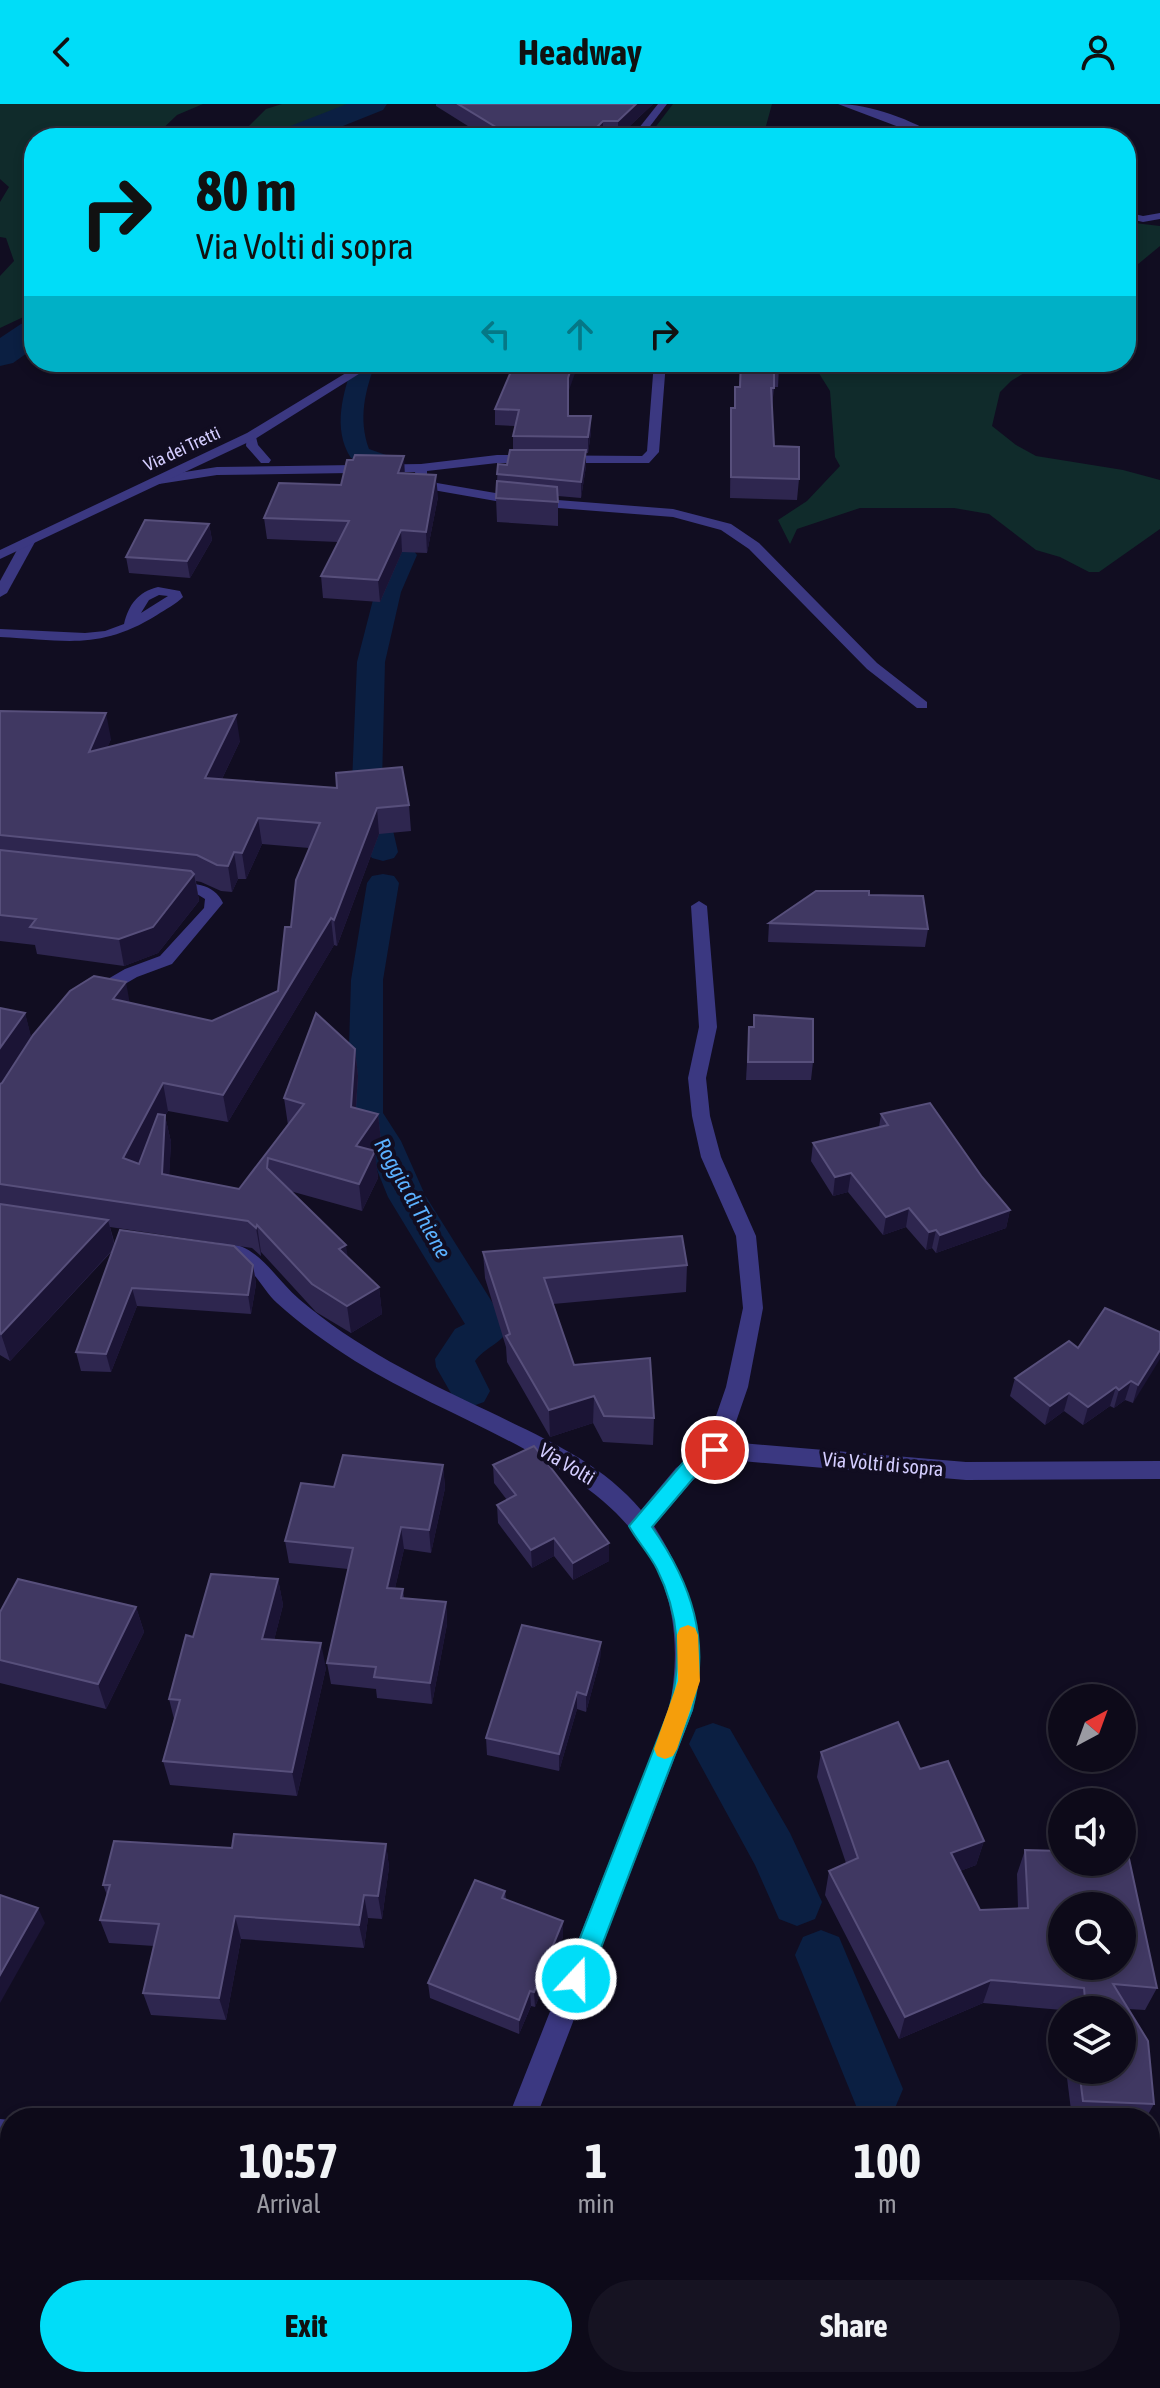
<!DOCTYPE html>
<style>
body{margin:0;font-family:"Asap Condensed",sans-serif;background:#161322;color:#f1f3f6;height:100vh;display:flex;flex-direction:column;font-size:30px;white-space:nowrap}
*{box-sizing:border-box;margin:0}
p{font-size:26px;color:#9a9aa2}
.icon{flex:none;width:44px;height:44px;fill:none;stroke:currentColor;stroke-width:2;stroke-linecap:round;stroke-linejoin:round}
.map{position:relative;flex:1;overflow:hidden}
.panel{position:absolute;left:0px;top:2004px;width:1160px;height:280px;display:flex;flex-direction:column;background:#0d0a19;border-radius:32px 32px 0 0;box-shadow:0 4px 12px #0003,0 0 0 2px #2d2b38}
.panel>*{flex:none}
.guide{position:absolute;left:24px;top:24px;width:1112px;height:244px;border-radius:32px;box-shadow:0 4px 12px #0003,0 0 0 2px #2d2b38;background:#00ddf8;color:#111;overflow:hidden}
.needle{width:52px;rotate:41deg}
.fabs{position:absolute;left:1048px;top:1580px;display:grid;gap:16px}
.fabs a{display:grid;place-items:center;width:88px;height:88px;border-radius:50%;background:#0d0a19;box-shadow:0 4px 12px #0003,0 0 0 2px #2d2b38;font-size:40px}
.pin{position:absolute;display:grid;place-items:center;width:68px;height:68px;color:#fff;margin:-34px;border:4px solid #fff;border-radius:50%;box-shadow:0 2px 8px #0007}
.me{position:absolute;width:88px;margin:-44px;rotate:21deg;stroke-linejoin:round;filter:drop-shadow(0 0 6px #0008)}
.turn{display:flex;align-items:center;gap:28px;height:168px;padding:0 40px;font-size:36px}
.turn .icon{width:104px;height:104px;stroke-width:2.5}
.turn b{display:block;font-size:56px;line-height:68px}
.lanes{display:flex;align-items:center;height:76px;padding:0 40px;background:#0003;justify-content:center;gap:40px;direction:ltr}
.lanes .off{opacity:.35}
.eta{display:flex;justify-content:space-evenly;align-items:center;height:136px;text-align:center}
.eta b{font-size:48px;font-weight:700;line-height:56px}
.cta{display:flex;gap:16px;margin-top:auto;padding:16px 40px}
.cta a{flex:1;height:92px;border-radius:48px;background:#00ddf8;color:#111;font-size:32px;font-weight:700;line-height:92px;text-align:center}
.cta a+a{background:#161322;color:#f1f3f6}
header{display:flex;justify-content:space-between;align-items:center;height:104px;padding:0 40px;background:#00ddf8;color:#111;font-size:36px;font-weight:700}
.map>svg:first-child{display:block}
.green{fill:#102b2b}
.lines{fill:none;stroke-linecap:round;stroke-linejoin:round}
.canal{fill:#0b1f42;fill-rule:evenodd}
.river{fill:#0b1f42;fill-rule:evenodd}
.minor{fill:#3b3881;fill-rule:evenodd}
.tertiary{fill:#3b3881;fill-rule:evenodd}
.wall{fill:#2e264f}
.shaded-wall{fill:#1b1435}
.building{fill:#403862;stroke:#574f7b;stroke-width:2;fill-rule:evenodd}
.route{fill:#00ddf8;stroke:#0090a1;stroke-width:2}
.slow{fill:#f59e0b}
.labels{text-anchor:middle;stroke-width:8;stroke-linejoin:round;paint-order:stroke}
.far-street-label{font-size:18px;fill:#d4cdff;stroke:#110d21}
.street-label{font-size:20px;fill:#d4cdff;stroke:#110d21}
.water-label{font-size:22px;font-style:italic;fill:#5bb1ff;stroke:#110d21}
</style>
<header><svg class="icon" aria-label="back" viewBox="0 0 24 24"><path d="M15 5l-7 7 7 7"/></svg>Headway<svg class="icon" aria-label="person" viewBox="0 0 24 24"><circle cx="12" cy="8" r="4"/><path d="M4 21q1-7 8-7t8 7"/></svg></header>
<div class="map">
<svg width="1160" height="2284" viewBox="0 0 1160 2284">
<rect width="100%" height="100%" fill="#110d21"/>
<g class="green">
<polygon points="0,0 203,0 177,11 153,34 34,34 34,208 0,224 0,172 14,157 6,134 0,133 0,98 9,83 0,75"/>
<polygon points="282,0 386,0 353,14 323,34 237,34 266,5"/>
<polygon points="673,0 772,0 766,22 772,34 660,34 654,25"/>
<polygon points="1126,118 1160,122 1160,142 1126,170"/>
<polygon points="812,258 1042,258 1011,277 1000,288 992,322 1016,341 1036,352 1123,366 1160,376 1160,425 1099,468 1089,468 1060,453 1036,446 989,410 954,404 860,404 797,425 790,440 778,416 807,397 840,362 835,353 830,287"/>
</g>
<g class="lines">
<g class="canal">
<polygon points="529,16 537,21 535,25 480,34 439,34 448,29"/>
<path d="M354 258H376C365 286 358 315 369 345L386 351 390 356 386 361 378 363 351 354C332 325 343 288 354 258Z"/>
<polygon points="404,443 413,446 417,451 401,488 385,558 382,679 398,748 394,754 383,757 372,754 368,748 352,679 357,558 375,488 391,451 395,446"/>
<path d="M383 770 394 772 399 779 383 876V1009L401 1037 425 1091 509 1225C501 1240 485 1243 475 1257L490 1287 484 1298 470 1303 456 1298 436 1263 435 1255 455 1225 465 1220 388 1093 366 1039 347 1010 351 876 367 779 372 772Z"/>
<polygon points="713,1619 730,1625 790,1729 822,1798 815,1815 797,1822 779,1815 755,1761 689,1640 696,1625"/>
<polygon points="821,1826 839,1833 903,1985 895,2004 876,2012 857,2004 795,1851 803,1833"/>
</g>
<g class="river">
<polygon points="347,0 387,0 383,6 313,34 271,34 275,28"/>
<polygon points="34,217 34,244 13,259 0,262 0,234 21,220"/>
</g>
<g class="minor">
<path d="M838 0C869 0 914 16 940 34H928Z"/>
<polygon points="1126,108 1143,112 1160,109 1160,115 1143,118 1126,114"/>
<polygon points="654,258 666,258 659,348 649,359 497,359 427,367 427,373 437,379 519,393 673,405 731,420 759,439 877,559 927,598 927,604 917,604 867,565 749,445 721,426 673,413 519,401 433,386 417,378 415,368 217,371 159,380 153,376 159,372 217,363 421,360 497,351 642,352 647,347"/>
<polygon points="247,329 255,329 258,341 271,356 269,359 261,359 246,342"/>
<polygon points="23,435 35,438 7,489 0,493 0,477"/>
<path d="M158 483 180 487 183 493C176 500 166 505 157 511 99 547 65 536 0 533V525L85 529 105 527 124 520C129 500 138 488 158 483ZM159 491 168 492 141 509 149 496Z"/>
<path d="M171 777C191 780 214 778 223 799L172 860 137 873 101 894H89L86 890 89 886 125 865 160 852 204 804 205 795 197 790 165 785 163 782 165 779Z"/>
<path d="M699 797 707 802 717 923 706 974 710 1012 721 1053 756 1132 763 1204 748 1283 729 1338 966 1358 1160 1357V1375L966 1376 718 1355 692 1377 654 1422C693 1484 707 1534 693 1606L536 2014H508L669 1606C713 1382 500 1347 355 1257 327 1239 301 1221 277 1199 264 1187 255 1167 240 1158 232 1154 220 1154 211 1151L208 1146 211 1141C252 1129 273 1173 299 1195 355 1243 422 1276 488 1307 543 1334 601 1358 641 1406L676 1364 706 1341 726 1283 743 1204 736 1132 701 1053 692 1012 688 974 699 923 691 802Z"/>
<polygon points="456,2274 488,2274 487,2284 455,2284"/>
</g>
<g class="tertiary">
<polygon points="658,0 667,0 641,34 631,34"/>
<polygon points="364,258 378,258 255,335 0,455 0,446 247,329"/>
<polygon points="0,2015 10,2016 10,2044 0,2043"/>
<polygon points="1150,2076 1160,2077 1160,2107 1150,2106"/>
</g>
</g>
<g class="wall">
<polygon points="436,0 653,0 618,33 603,34 487,34 436,2"/>
<polygon points="740,258 779,263 778,283 774,283 772,304 774,342 799,375 797,396 730,394 731,304 734,304 735,283 739,283"/>
<polygon points="568,289 568,312 591,312 591,328 588,349 586,349 586,362 581,394 558,392 558,422 497,418 496,394 498,360 507,361 513,346 513,332 515,322 495,321 495,305"/>
<polygon points="405,370 438,393 427,449 402,448 380,498 323,494 321,472 338,438 267,435 264,414 341,381"/>
<polygon points="209,420 212,436 190,474 129,469 126,453"/>
<polygon points="0,607 111,635 107,644 240,637 222,675 409,701 411,727 379,730 337,842 334,841 228,1018 168,1007 165,1012 171,1038 169,1071 239,1085 288,1021 284,994 355,945 358,972 356,1005 378,1010 381,1037 374,1047 378,1074 362,1107 290,1087 348,1153 379,1183 382,1210 351,1229 316,1208 261,1148 261,1152 252,1144 110,1123 115,1141 253,1161 256,1180 251,1210 137,1202 111,1268 81,1267 76,1248 114,1145 10,1257 0,1251 0,904 25,909 31,934 130,899 212,917 278,887 309,744 262,740 246,775 238,775 232,788 221,787 201,778 196,777 199,797 158,849 124,862 37,850 35,841 0,837"/>
<polygon points="869,791 928,825 925,843 768,838 769,819"/>
<polygon points="749,923 753,923 813,958 811,976 746,976"/>
<polygon points="881,1010 982,1073 1010,1106 1006,1124 936,1149 932,1144 926,1146 906,1123 883,1131 848,1088 833,1092 811,1057 813,1039 879,1023"/>
<polygon points="483,1148 687,1161 686,1188 553,1200 574,1261 654,1314 653,1341 603,1338 593,1319 550,1333 507,1258 506,1243 485,1174"/>
<polygon points="1160,1228 1133,1299 1125,1296 1114,1304 1110,1302 1083,1321 1064,1307 1045,1321 1010,1292 1015,1274 1078,1244"/>
<polygon points="443,1361 445,1384 431,1449 404,1445 395,1484 403,1485 404,1494 446,1498 447,1520 432,1600 377,1594 376,1585 331,1580 327,1559 348,1465 289,1459 285,1437 334,1383"/>
<polygon points="493,1361 609,1457 573,1476 554,1452 532,1464 498,1419 497,1401 507,1396 494,1379"/>
<polygon points="278,1475 283,1501 274,1536 326,1564 297,1692 170,1681 163,1657 174,1615 169,1595 193,1533"/>
<polygon points="136,1503 144,1528 106,1605 0,1579 0,1508"/>
<polygon points="601,1538 600,1556 586,1608 577,1605 559,1667 487,1651 486,1634"/>
<polygon points="821,1648 920,1665 984,1737 976,1761 960,1767 980,1806 1018,1804 1017,1770 1025,1746 1157,1884 1145,1906 1128,1905 1154,2000 1146,2014 1072,2014 1066,1966 1122,1966 1122,1906 1062,1906 983,1899 899,1935 825,1791 829,1767 846,1759 817,1673"/>
<polygon points="386,1740 389,1763 382,1815 368,1814 364,1844 241,1835 226,1916 151,1911 143,1889 154,1842 109,1839 100,1816 107,1791 103,1781 232,1744"/>
<polygon points="505,1787 506,1796 563,1833 535,1903 531,1902 519,1930 430,1894 428,1879"/>
<rect x="0" y="2047" width="10" height="131"/>
</g>
<g class="shaded-wall">
<polygon points="636,0 653,0 618,33 618,17"/>
<polygon points="603,17 603,34 586,34"/>
<polygon points="573,258 579,258 568,289 568,274"/>
<polygon points="591,312 591,328 588,349 588,333"/>
<polygon points="586,346 586,362 581,394 581,378"/>
<polygon points="404,352 405,373 398,369"/>
<polygon points="436,371 438,393 427,449 426,428"/>
<polygon points="209,420 212,436 190,474 187,457"/>
<polygon points="401,426 402,448 380,498 378,476"/>
<polygon points="106,609 111,635 95,675 89,648"/>
<polygon points="236,611 240,637 210,700 205,674"/>
<polygon points="377,704 379,730 337,842 334,816"/>
<polygon points="258,714 262,740 246,775 242,749"/>
<polygon points="234,748 238,775 232,788 228,762"/>
<polygon points="194,770 199,797 158,849 124,862 119,835"/>
<polygon points="331,814 334,841 228,1018 223,991"/>
<polygon points="126,878 131,906 113,895"/>
<polygon points="25,909 32,936 0,982 0,944"/>
<polygon points="355,945 358,972 354,1031 351,1003"/>
<polygon points="163,979 168,1007 165,1012 171,1038 168,1097 162,1070 129,1082 123,1054"/>
<polygon points="378,1010 381,1037 359,1070 356,1042"/>
<polygon points="375,1047 378,1074 362,1107 359,1080"/>
<polygon points="851,1069 848,1088 833,1092 835,1073"/>
<polygon points="909,1104 906,1123 883,1131 886,1113"/>
<polygon points="1010,1106 1006,1124 936,1149 940,1131"/>
<polygon points="108,1116 115,1143 10,1257 1,1230"/>
<polygon points="257,1121 261,1148 261,1152 256,1124"/>
<polygon points="936,1126 932,1144 926,1146 929,1128"/>
<polygon points="346,1141 350,1168 339,1145"/>
<polygon points="253,1161 256,1180 251,1210 248,1191"/>
<polygon points="379,1183 382,1210 351,1229 347,1202"/>
<polygon points="132,1184 137,1202 111,1268 106,1250"/>
<polygon points="1160,1246 1160,1255 1133,1299 1138,1281"/>
<polygon points="1131,1277 1125,1296 1114,1304 1119,1286"/>
<polygon points="1116,1283 1110,1302 1083,1321 1088,1303"/>
<polygon points="1069,1289 1064,1307 1045,1321 1050,1302"/>
<polygon points="594,1292 593,1319 550,1333 549,1306"/>
<polygon points="443,1361 445,1384 431,1449 429,1426"/>
<polygon points="401,1423 404,1445 390,1506 387,1484"/>
<polygon points="554,1434 554,1452 532,1464 531,1446"/>
<polygon points="609,1439 609,1457 573,1476 573,1459"/>
<polygon points="278,1475 283,1501 268,1560 262,1535"/>
<polygon points="446,1498 447,1520 432,1600 430,1579"/>
<polygon points="136,1503 144,1528 106,1605 98,1580"/>
<polygon points="601,1538 600,1556 586,1608 586,1591"/>
<polygon points="321,1539 326,1564 297,1692 292,1668"/>
<polygon points="577,1588 577,1605 559,1667 559,1650"/>
<polygon points="984,1737 976,1761 944,1773 951,1749"/>
<polygon points="386,1740 389,1763 382,1815 378,1792"/>
<polygon points="364,1791 368,1814 364,1844 359,1821"/>
<polygon points="38,1804 45,1819 0,1899 0,1871"/>
<polygon points="235,1812 241,1835 226,1916 219,1894"/>
<polygon points="563,1817 563,1833 535,1903 534,1888"/>
<polygon points="991,1876 983,1899 899,1935 905,1913"/>
<polygon points="530,1887 531,1902 519,1930 519,1916"/>
<polygon points="414,2274 421,2274 421,2284 413,2284"/>
</g>
<g class="building">
<polygon points="458,0 636,0 618,17 603,17 586,34 514,34"/>
<polygon points="515,258 573,258 568,274 568,312 591,312 588,333 513,332 519,306 495,305"/>
<polygon points="741,258 779,258 779,263 774,263 774,284 771,284 774,342 799,343 799,375 731,373 731,304 735,304 735,283 740,283"/>
<polygon points="510,346 586,346 581,378 497,370 498,360 507,361"/>
<polygon points="355,351 404,352 398,369 436,371 426,428 401,426 378,476 321,472 349,417 264,414 279,379 341,381 347,356 353,356"/>
<polygon points="497,377 557,383 558,398 496,394"/>
<polygon points="145,416 209,420 187,457 126,453"/>
<polygon points="0,607 106,609 89,648 236,611 205,674 337,684 336,669 402,663 409,701 377,704 334,816 331,814 223,991 163,979 123,1054 139,1060 158,1010 165,1011 162,1070 239,1085 304,1000 284,994 316,909 355,945 351,1003 378,1010 356,1042 375,1047 359,1080 268,1054 267,1064 346,1141 339,1145 379,1183 347,1202 312,1180 257,1121 256,1124 248,1117 0,1080 0,980 2,979 33,931 70,887 94,872 126,878 113,895 212,917 278,887 285,823 291,823 296,776 320,719 258,714 242,749 234,748 228,762 217,761 197,751 0,731"/>
<polygon points="0,746 191,767 194,770 153,823 119,835 30,823 36,815 0,811"/>
<polygon points="816,787 869,787 869,791 923,792 928,825 769,819"/>
<polygon points="0,904 25,909 0,944"/>
<polygon points="754,911 813,915 813,958 748,958 749,923 754,923"/>
<polygon points="930,999 982,1073 1010,1106 940,1131 936,1126 929,1128 909,1104 886,1113 851,1069 835,1073 813,1039 888,1021 881,1010"/>
<polygon points="0,1100 108,1116 1,1230 0,1229"/>
<polygon points="120,1126 234,1142 253,1161 248,1191 132,1184 106,1250 76,1248"/>
<polygon points="682,1132 687,1161 544,1174 574,1261 650,1254 654,1314 604,1312 594,1292 549,1306 506,1232 510,1230 483,1148"/>
<polygon points="1105,1204 1160,1228 1160,1246 1138,1281 1131,1277 1119,1286 1116,1283 1088,1303 1069,1289 1050,1302 1015,1274 1069,1237 1078,1244"/>
<polygon points="534,1342 609,1439 573,1459 554,1434 531,1446 497,1401 516,1391 493,1361"/>
<polygon points="343,1351 443,1361 429,1426 401,1423 387,1484 403,1485 401,1494 446,1498 430,1579 374,1573 376,1563 327,1559 353,1444 285,1437 301,1379 334,1383"/>
<polygon points="211,1470 278,1475 262,1535 321,1539 292,1668 163,1657 180,1596 169,1595 186,1531 193,1533"/>
<polygon points="18,1475 136,1503 98,1580 0,1556 0,1508"/>
<polygon points="522,1521 601,1538 586,1591 577,1588 559,1650 486,1634"/>
<path d="M898 1618 920 1665 948 1657 984 1737 951 1749 980 1806 1028 1804 1025 1746 1062 1747V1758H1122V1750H1128L1157 1884 1113 1880 1148 1937 1154 2000 1083 1997 1079 1966H1122V1906H1086L1084 1884 991 1876 905 1913 829 1767 858 1754 821 1648ZM1062 1802H1122V1862H1062Z"/>
<polygon points="234,1730 386,1740 378,1792 364,1791 359,1821 235,1812 219,1894 143,1889 159,1820 100,1816 110,1781 103,1781 114,1737 232,1744"/>
<polygon points="475,1776 505,1787 502,1794 563,1817 534,1888 530,1887 519,1916 428,1879"/>
<polygon points="0,1791 38,1804 0,1871"/>
<rect x="0" y="2047" width="10" height="113"/>
<polygon points="174,2274 414,2274 413,2284 173,2284"/>
</g>
<path class="route" d="M715 1338 722 1340 725 1346 722 1351 706 1359 652 1423C692 1480 711 1537 692 1606L589 1875 585 1883 576 1887 567 1883 564 1875 669 1606C683 1559 679 1509 657 1465 649 1449 637 1437 629 1422L692 1348Z"/>
<polygon class="slow" points="688,1521 695,1524 698,1531 700,1577 677,1645 673,1652 665,1655 657,1652 654,1645 678,1577 677,1531 680,1524"/>
<g class="labels">
<g class="far-street-label">
<text transform="translate(182 345) rotate(-25)" y="6">Via dei Tretti</text>
</g>
<g class="street-label">
<text transform="translate(567 1360) rotate(31)" y="7">Via Volti</text>
<text transform="translate(883 1360) rotate(5)" y="7">Via Volti di sopra</text>
</g>
<g class="water-label">
<text transform="translate(413 1094) rotate(61)" y="8">Roggia di Thiene</text>
</g>
</g>
</svg>
<div class="fabs">
<a><svg class="needle" viewBox="-14 -14 28 28"><path d="M0-13l5 13h-10z" fill="#e53935"/><path d="M0 13l5-13h-10z" fill="#9a9aa2"/></svg></a>
<a><svg class="icon" aria-label="sound" viewBox="0 0 24 24"><path d="M4 9h4l5-4v14l-5-4H4zM17 9q2 3 0 6"/></svg></a>
<a><svg class="icon" aria-label="search" viewBox="0 0 24 24"><circle cx="10" cy="10" r="6"/><path d="M15 15l6 6"/></svg></a>
<a><svg class="icon" aria-label="layers" viewBox="0 0 24 24"><path d="M12 4l9 5-9 5-9-5zM3 14l9 5 9-5"/></svg></a>
</div>
<div class="pin" style="left:715px;top:1346px;background:#d93025"><svg class="icon" aria-label="arrive" viewBox="0 0 24 24"><path d="M6 21V4h12l-3 4 3 4H6"/></svg></div>
<svg class="me" style="left:576px;top:1875px" viewBox="-20 -20 40 40"><circle r="17" fill="#00ddf8" stroke="#fff" stroke-width="3"/><path d="M0-11L8 9 0 5-8 9z" fill="#fff"/></svg>
<div class="guide">
<div class="turn"><svg class="icon" aria-label="right" viewBox="0 0 24 24"><path d="M7 20v-9h11M14 6l5 5-5 5"/></svg><div><b>80 m</b>Via Volti di sopra</div></div>
<div class="lanes"><svg class="icon off" aria-label="left" viewBox="0 0 24 24"><path d="M17 20v-9H6M10 6l-5 5 5 5"/></svg><svg class="icon off" aria-label="ahead" viewBox="0 0 24 24"><path d="M12 20V5M6 11l6-6 6 6"/></svg><svg class="icon" aria-label="right" viewBox="0 0 24 24"><path d="M7 20v-9h11M14 6l5 5-5 5"/></svg></div>
</div>
<section class="panel">
<div class="eta">
<div><b>10:57</b><p>Arrival</p></div>
<div><b>1</b><p>min</p></div>
<div><b>100</b><p>m</p></div>
</div>
<div class="cta"><a>Exit</a><a>Share</a></div>
</section>
</div>
